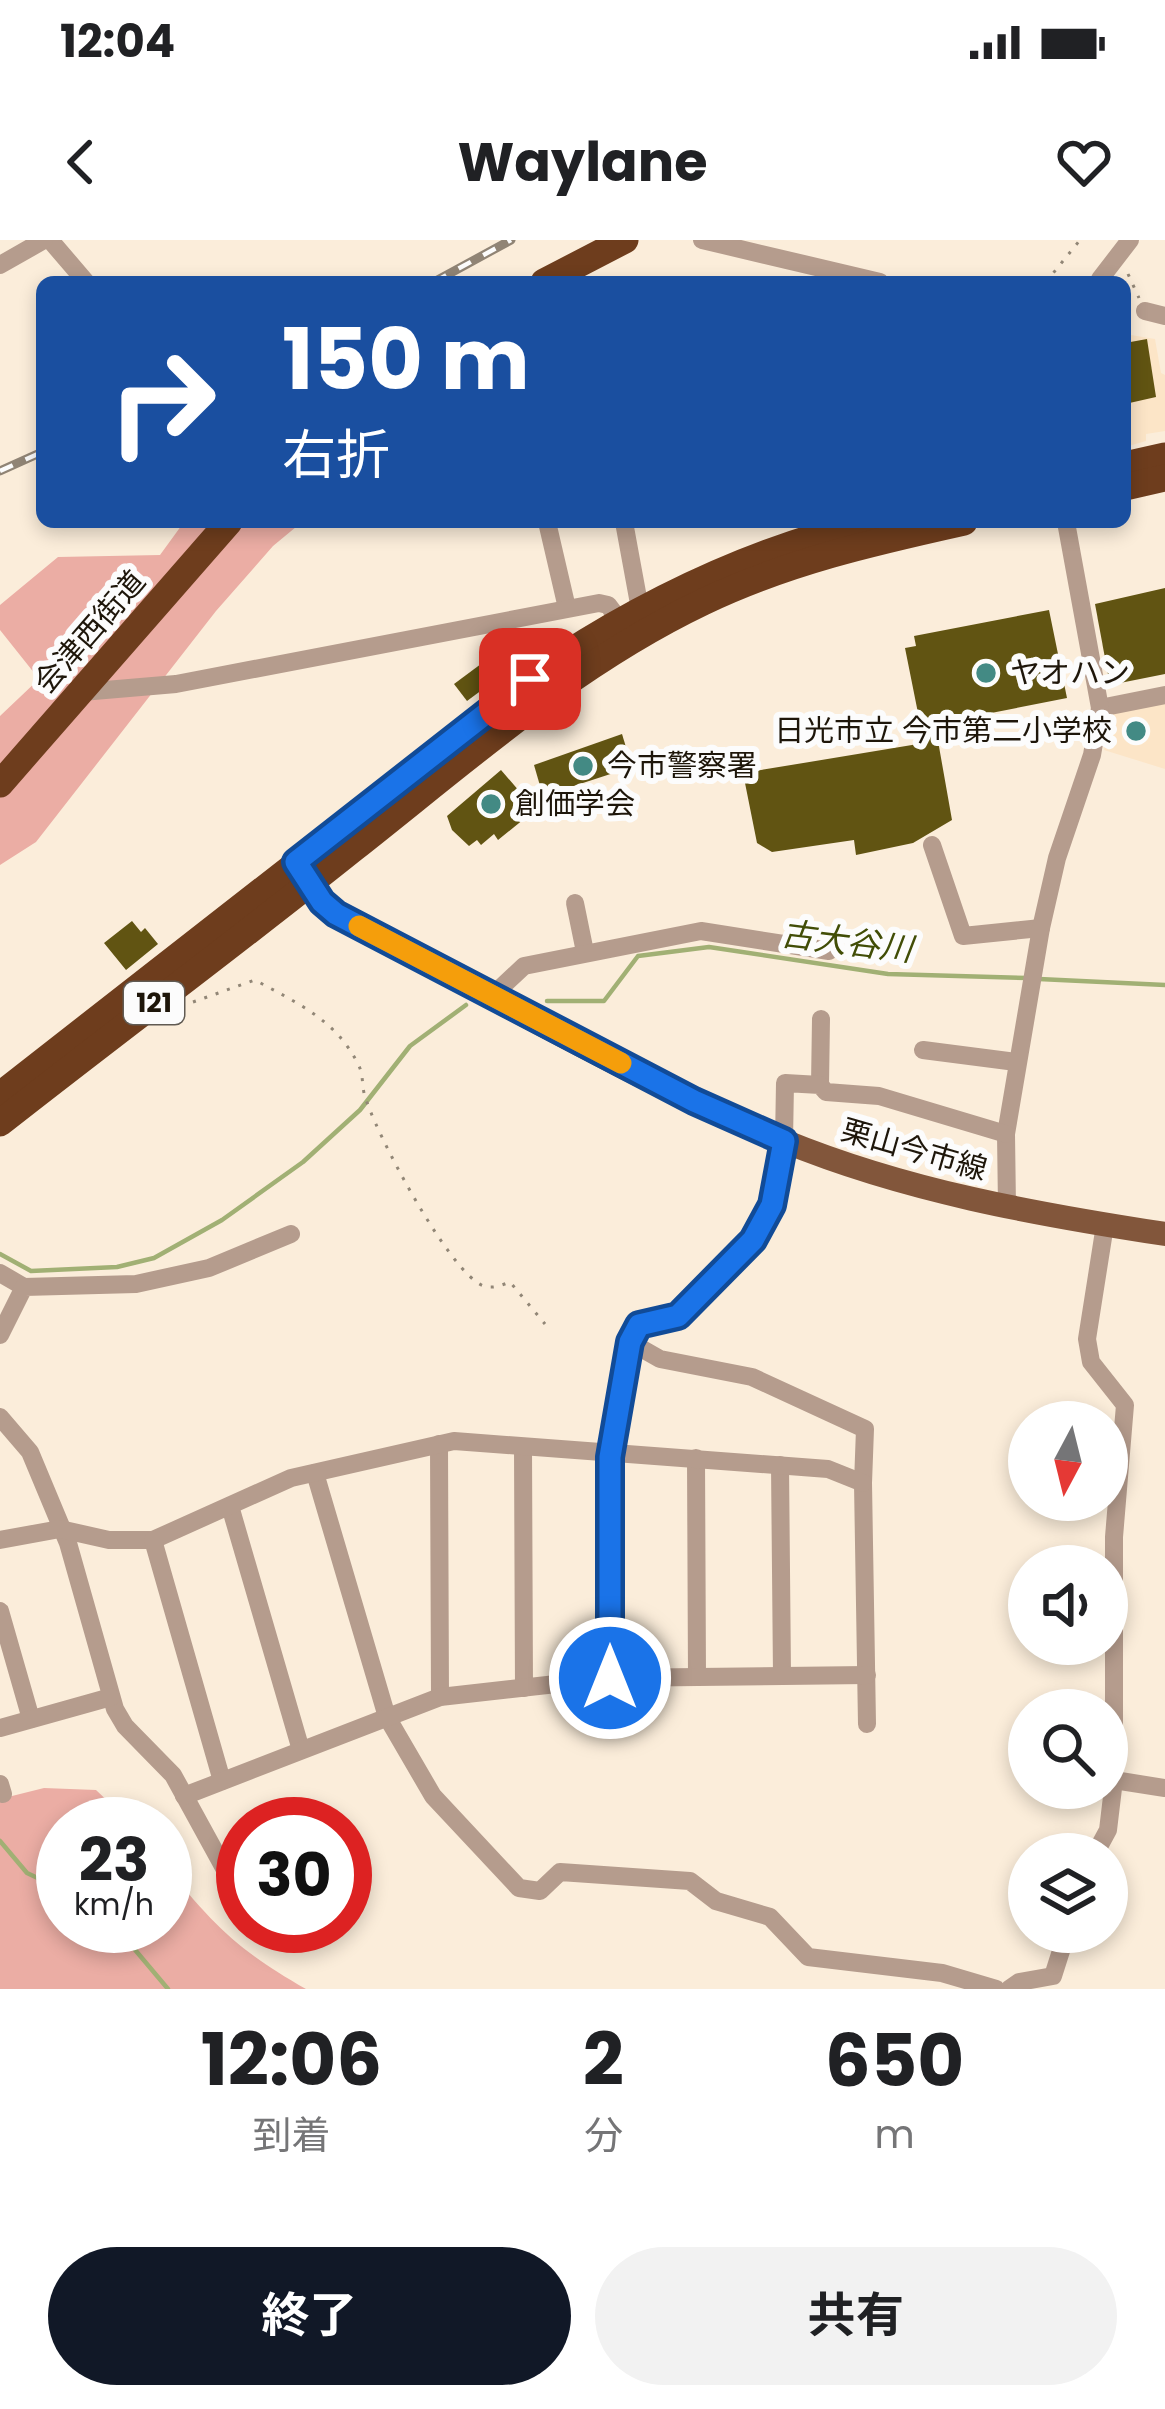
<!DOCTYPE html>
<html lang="ja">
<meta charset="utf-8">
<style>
body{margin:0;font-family:Poppins,"Noto Sans JP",sans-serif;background:#f2f2f2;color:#202124;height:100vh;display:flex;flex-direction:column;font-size:45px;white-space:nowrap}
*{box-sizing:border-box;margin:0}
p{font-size:39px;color:#757577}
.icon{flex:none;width:66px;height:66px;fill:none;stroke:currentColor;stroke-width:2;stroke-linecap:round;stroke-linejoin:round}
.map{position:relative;height:1749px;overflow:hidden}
.details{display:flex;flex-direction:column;background:#fff;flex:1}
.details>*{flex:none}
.top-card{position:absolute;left:36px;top:36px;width:1095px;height:252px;border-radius:18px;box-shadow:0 6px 18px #0003;background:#1a4fa0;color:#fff;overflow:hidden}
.needle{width:78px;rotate:187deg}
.tools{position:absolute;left:1008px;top:1161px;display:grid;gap:24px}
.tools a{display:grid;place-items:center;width:120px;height:120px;border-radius:50%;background:#fff;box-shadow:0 6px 18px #0003;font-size:60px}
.speed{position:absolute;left:36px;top:1557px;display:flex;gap:24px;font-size:60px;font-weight:700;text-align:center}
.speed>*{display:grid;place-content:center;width:156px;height:156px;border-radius:50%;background:#fff;box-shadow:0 6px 18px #0003;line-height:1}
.speed small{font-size:30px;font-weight:400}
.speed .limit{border:18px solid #d22;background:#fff;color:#111}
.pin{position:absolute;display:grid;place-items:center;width:102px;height:102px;color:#fff;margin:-51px;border-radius:24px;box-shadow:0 6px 18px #0006}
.me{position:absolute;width:132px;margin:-66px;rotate:0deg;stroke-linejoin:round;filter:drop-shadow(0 0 9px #0008)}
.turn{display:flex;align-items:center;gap:42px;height:252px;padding:0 48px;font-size:54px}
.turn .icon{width:156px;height:156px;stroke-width:2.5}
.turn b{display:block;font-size:84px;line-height:102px}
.eta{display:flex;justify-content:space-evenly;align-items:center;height:204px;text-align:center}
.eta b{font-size:72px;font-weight:700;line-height:84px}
.action{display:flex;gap:24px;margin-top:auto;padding:24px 48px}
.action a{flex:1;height:138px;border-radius:72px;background:#111827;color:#fff;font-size:48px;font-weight:700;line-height:138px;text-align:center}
.action a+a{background:#f2f2f2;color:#202124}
.status{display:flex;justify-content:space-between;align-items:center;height:84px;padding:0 60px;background:#fff;direction:ltr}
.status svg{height:33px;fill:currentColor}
header{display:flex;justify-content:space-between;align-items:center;height:156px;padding:0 48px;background:#fff;font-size:54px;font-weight:700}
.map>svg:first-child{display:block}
.built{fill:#fce5c7}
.green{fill:#ebada4}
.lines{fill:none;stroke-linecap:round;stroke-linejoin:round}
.stream{stroke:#a1b074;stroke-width:4.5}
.building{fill:#615412}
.path{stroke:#918676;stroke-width:3;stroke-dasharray:3 9;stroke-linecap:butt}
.minor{stroke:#b59c8d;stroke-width:18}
.major{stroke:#82563b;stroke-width:24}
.highway{stroke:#6e3d1d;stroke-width:27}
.rail-casing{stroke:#908475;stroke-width:9}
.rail{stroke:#fcfcfc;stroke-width:4.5;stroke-dasharray:14;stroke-linecap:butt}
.route-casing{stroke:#114b97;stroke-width:30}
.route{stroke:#1a73e8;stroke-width:21}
.slow{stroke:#f59e0b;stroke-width:21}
.poi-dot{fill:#438a84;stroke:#fcfcfc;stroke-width:4.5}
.labels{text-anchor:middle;stroke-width:12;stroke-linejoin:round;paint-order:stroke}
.shield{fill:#fcfcfc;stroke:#615b53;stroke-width:3}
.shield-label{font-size:27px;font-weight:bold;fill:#1e160a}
.street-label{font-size:30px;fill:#1e160a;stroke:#fcfcfc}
.poi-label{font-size:30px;fill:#1e160a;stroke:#fcfcfc;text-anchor:start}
.water-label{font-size:33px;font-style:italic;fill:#414d06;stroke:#fcfcfc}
</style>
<div class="status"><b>12:04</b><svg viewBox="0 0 49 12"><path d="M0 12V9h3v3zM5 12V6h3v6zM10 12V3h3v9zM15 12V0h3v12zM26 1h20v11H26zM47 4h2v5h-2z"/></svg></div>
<header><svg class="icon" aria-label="back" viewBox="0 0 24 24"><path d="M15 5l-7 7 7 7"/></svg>Waylane<svg class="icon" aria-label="heart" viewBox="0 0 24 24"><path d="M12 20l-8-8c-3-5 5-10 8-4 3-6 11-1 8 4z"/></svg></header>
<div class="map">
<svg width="1165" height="1749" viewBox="0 0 1165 1749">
<rect width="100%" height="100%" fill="#fbedda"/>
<g class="built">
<polygon points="1125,94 1155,99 1161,133 1165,135 1165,191 1146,194 1146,201 1125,207"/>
<polygon points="1165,462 1165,529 1104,510 1110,472"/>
</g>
<g class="green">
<polygon points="184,282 302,282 273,306 216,371 36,602 0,625 0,476 39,439 0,390 0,365 58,317 160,315"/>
<path d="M44 1548 96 1550 132 1584H63V1686H165V1625C214 1686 238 1710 306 1749H0V1559Z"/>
</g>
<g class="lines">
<g class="stream">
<polyline points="1039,739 1165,745"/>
<polyline points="547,761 604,761 638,716 709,707 888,734 1027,738"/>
<polyline points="0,1014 31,1031 117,1027 154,1018 222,980 303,922 360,870 410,806 466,765"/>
<polyline points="0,1601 27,1633 63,1650"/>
<polyline points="115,1686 168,1749"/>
</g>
</g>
<g class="building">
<polygon points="1147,99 1156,157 1125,164 1125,103"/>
<polygon points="1165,348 1165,434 1110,445 1095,364"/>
<polygon points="1049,370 1067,458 935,484 952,580 913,603 856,615 854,600 772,612 757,603 743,533 924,503 905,408 916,406 914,396"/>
<polygon points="485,421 498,438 467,461 454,444"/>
<polygon points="622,494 632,527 543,556 534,525"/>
<polygon points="501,530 526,559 515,568 524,579 498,600 494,594 481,605 477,600 469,606 452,590 447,576"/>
<polygon points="132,681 141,692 145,688 158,704 126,730 104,703"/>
</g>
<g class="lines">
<g class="path">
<polyline points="1128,34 1139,58"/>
<polyline points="1046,42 1080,0"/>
<path d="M193 762 255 740C297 763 337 780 359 826 363 834 362 844 364 853 373 889 451 1036 484 1046 493 1049 502 1045 510 1042L545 1084"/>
</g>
<g class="minor">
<polyline points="50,0 86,42"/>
<polyline points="702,0 880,42"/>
<polyline points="0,25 44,0"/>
<polyline points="1100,39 1130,0"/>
<polyline points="1145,71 1165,76"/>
<polyline points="547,282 567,368"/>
<polyline points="624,282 640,369"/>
<polyline points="82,452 176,444 599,363 608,365 620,381"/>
<polyline points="1100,468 1165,455"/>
<polyline points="932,605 963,696 1041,688"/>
<polyline points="575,663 585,712"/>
<polyline points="492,756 524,726 701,691 829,711"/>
<polyline points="923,810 1016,822"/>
<polyline points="820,845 821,779"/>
<polyline points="1007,967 1006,894 1041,688 1057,618 1092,515 1100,468 1066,282"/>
<polyline points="0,1033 24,1047"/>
<polyline points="0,1095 24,1047 136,1044 209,1028 291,994"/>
<polyline points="630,1102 660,1119 752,1137 865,1189 863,1243 867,1484"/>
<polyline points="0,1177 30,1212 68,1303 115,1469 125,1486 173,1535 224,1628"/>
<polyline points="439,1204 440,1457"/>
<polyline points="523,1207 524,1448"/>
<polyline points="696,1218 697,1437"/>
<polyline points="780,1225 782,1436"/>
<polyline points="315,1233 387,1477 433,1556 519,1648 540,1651 560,1632 690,1641 716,1661 770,1677 808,1717 942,1733 996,1749"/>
<polyline points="230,1266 301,1510"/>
<polyline points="0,1300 60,1289 109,1300 153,1300 291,1238 454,1201 828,1229 863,1243"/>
<polyline points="153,1300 222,1541"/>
<polyline points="0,1371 31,1479"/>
<polyline points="610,1438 610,1217 630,1102 639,1085 678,1076 753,1000 772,965 784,901 785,843 820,845 826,852 879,856 1006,894"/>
<polyline points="0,1488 111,1457"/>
<polyline points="1114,1540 1165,1548"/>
<polyline points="0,1544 3,1554"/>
<polyline points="184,1556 440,1457 610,1438 867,1435"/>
<polyline points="1095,1614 1108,1590 1114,1540 1114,1297 1125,1165 1091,1122 1087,1099 1105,985"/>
<polyline points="1009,1749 1019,1742 1053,1736 1067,1692"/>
</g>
<path class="major" d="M301 631 322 662 336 674C483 751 629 838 784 901 906 951 1035 974 1165 994"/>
<g class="highway">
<polyline points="544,42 625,0"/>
<polyline points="1125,225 1165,216"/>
<polyline points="1125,247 1165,238"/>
<polyline points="0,544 229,282"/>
<path d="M0 855 560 418C656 356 757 309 868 282"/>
<path d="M0 883C117 791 237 702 353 609 465 521 573 424 703 362 786 322 874 302 964 282"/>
</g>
<defs>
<g id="rail">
<polyline points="434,42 511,0"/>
<polyline points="0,231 42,212"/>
</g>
</defs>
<use href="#rail" class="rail-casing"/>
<use href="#rail" class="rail"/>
</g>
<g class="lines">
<defs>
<polyline id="route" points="530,439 296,622 322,662 336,674 694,861 784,901 772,965 753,1000 678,1076 639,1085 630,1102 610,1217 610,1438"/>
</defs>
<use href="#route" class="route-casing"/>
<use href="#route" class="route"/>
<polyline class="slow" points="359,686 621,823"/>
</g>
<g class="poi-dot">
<circle cx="986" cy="433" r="12"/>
<circle cx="1136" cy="491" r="12"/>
<circle cx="583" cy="526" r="12"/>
<circle cx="491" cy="564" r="12"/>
</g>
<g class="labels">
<rect class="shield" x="124" y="742" width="60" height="42" rx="9"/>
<g class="shield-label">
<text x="154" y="772">121</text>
</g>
<g class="street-label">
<text transform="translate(90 392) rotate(-49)" y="10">会津西街道</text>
<text transform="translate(914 910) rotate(16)" y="10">栗山今市線</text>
</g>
<g class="poi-label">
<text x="1010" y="443">ヤオハン</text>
<text x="1112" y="501" text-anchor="end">日光市立 今市第二小学校</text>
<text x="607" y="536">今市警察署</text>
<text x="515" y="574">創価学会</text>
</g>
<g class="water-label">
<text transform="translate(847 701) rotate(7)" y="12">古大谷川</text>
</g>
</g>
</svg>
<div class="tools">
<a><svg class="needle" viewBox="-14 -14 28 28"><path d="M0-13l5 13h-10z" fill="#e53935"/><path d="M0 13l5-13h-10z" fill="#757577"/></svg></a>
<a><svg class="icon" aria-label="sound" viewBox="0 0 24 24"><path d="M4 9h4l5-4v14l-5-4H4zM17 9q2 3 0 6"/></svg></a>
<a><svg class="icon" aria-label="search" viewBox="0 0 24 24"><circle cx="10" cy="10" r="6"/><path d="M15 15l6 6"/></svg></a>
<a><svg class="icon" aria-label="layers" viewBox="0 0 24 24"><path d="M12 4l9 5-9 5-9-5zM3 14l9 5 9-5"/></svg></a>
</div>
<div class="speed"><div>23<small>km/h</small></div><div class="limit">30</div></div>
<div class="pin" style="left:530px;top:439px;background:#d93025"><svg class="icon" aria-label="arrive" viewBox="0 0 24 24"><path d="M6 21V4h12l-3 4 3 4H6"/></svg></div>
<svg class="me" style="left:610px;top:1438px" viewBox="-20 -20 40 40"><circle r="17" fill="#1a73e8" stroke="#fff" stroke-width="3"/><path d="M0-11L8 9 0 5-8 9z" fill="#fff"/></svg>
<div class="top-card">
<div class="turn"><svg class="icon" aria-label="right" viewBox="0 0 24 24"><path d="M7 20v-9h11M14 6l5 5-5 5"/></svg><div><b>150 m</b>右折</div></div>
</div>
</div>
<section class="details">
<div class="eta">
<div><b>12:06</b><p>到着</p></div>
<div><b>2</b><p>分</p></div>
<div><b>650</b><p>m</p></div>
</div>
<div class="action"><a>終了</a><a>共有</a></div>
</section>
